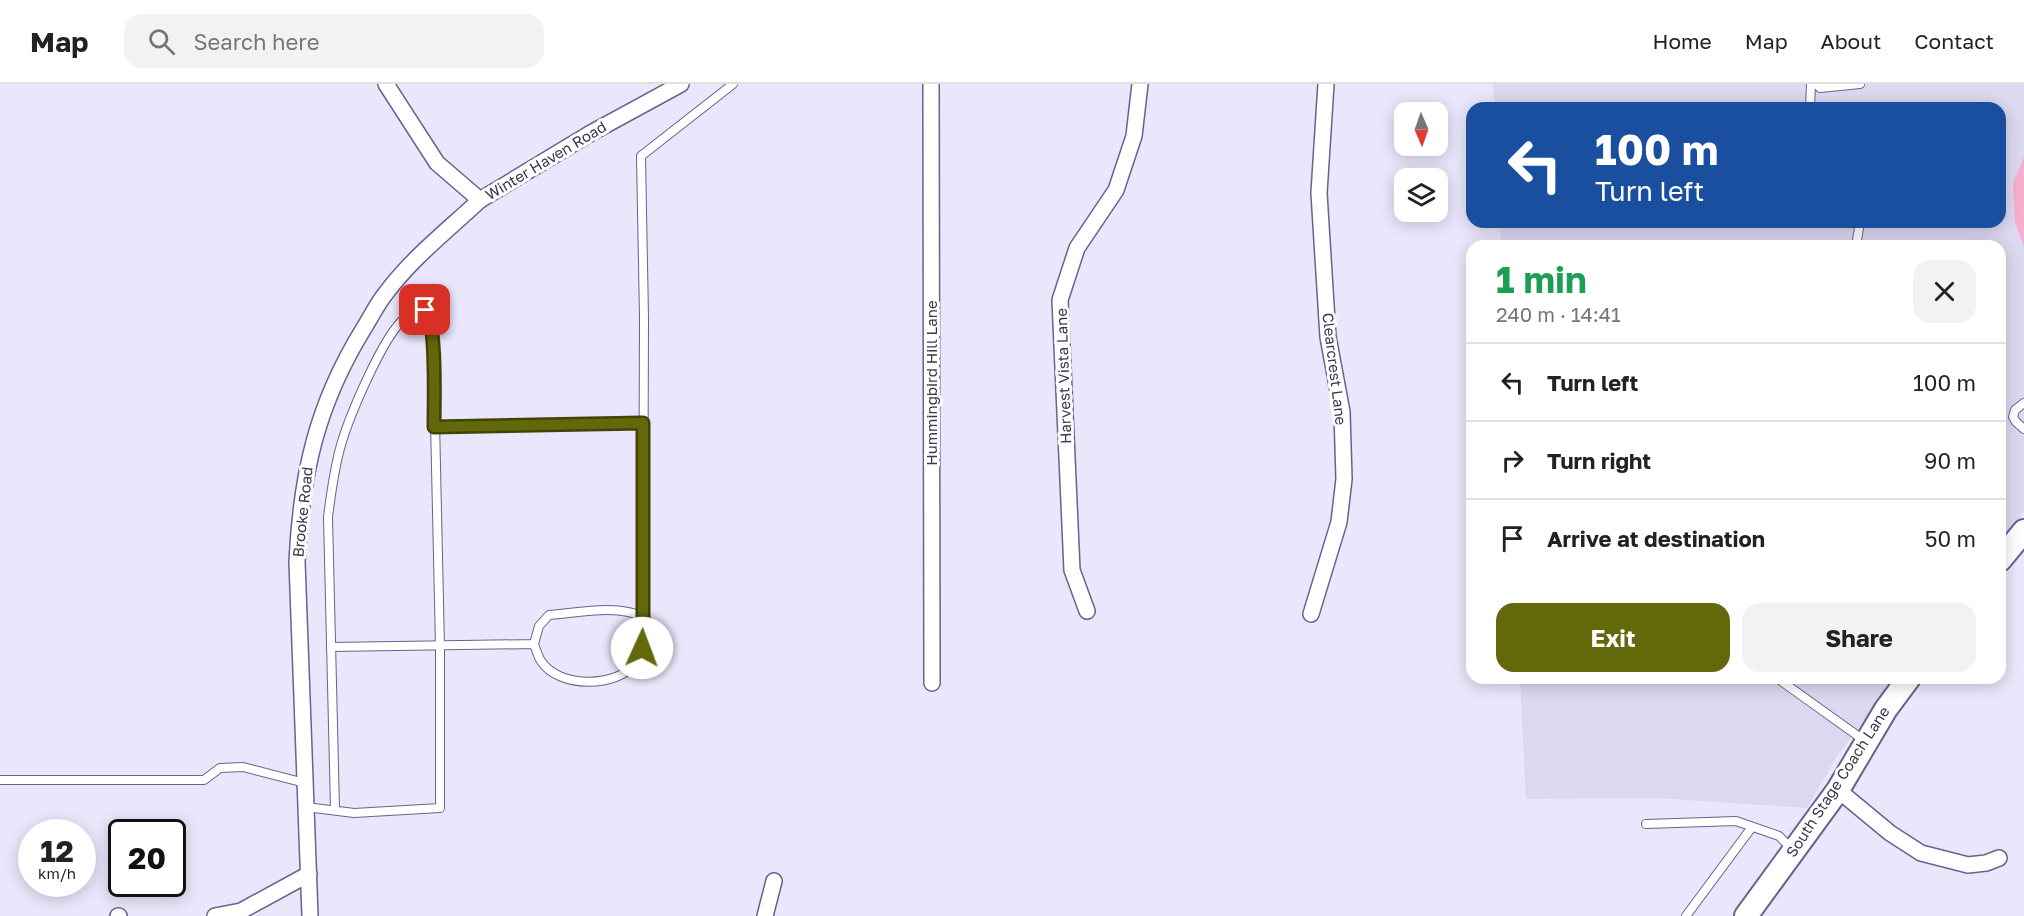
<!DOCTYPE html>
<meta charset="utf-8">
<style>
body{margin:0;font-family:"Golos Text",sans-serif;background:#f2f2f2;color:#222;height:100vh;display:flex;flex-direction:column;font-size:22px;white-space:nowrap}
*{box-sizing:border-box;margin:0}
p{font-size:20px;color:#767676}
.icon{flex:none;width:33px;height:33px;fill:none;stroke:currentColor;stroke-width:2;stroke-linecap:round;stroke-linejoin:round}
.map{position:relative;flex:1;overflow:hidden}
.details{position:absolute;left:1466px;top:156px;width:540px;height:444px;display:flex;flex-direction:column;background:#fff;border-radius:18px;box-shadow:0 3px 15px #0003}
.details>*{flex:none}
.banner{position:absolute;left:1466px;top:18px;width:540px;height:126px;border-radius:18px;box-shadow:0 3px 15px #0003;background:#1a4fa0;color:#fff;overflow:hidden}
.needle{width:39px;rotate:178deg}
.fabs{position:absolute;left:1394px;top:18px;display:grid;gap:12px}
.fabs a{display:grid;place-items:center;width:54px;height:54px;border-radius:12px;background:#fff;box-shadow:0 3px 15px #0003;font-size:30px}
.speed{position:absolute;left:18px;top:735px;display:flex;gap:12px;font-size:30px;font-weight:700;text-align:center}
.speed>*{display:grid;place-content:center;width:78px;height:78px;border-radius:50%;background:#fff;box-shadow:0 3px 15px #0003;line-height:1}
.speed small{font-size:15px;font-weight:400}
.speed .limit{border:3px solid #111;border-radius:9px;background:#fff;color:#111}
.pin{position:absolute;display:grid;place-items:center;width:51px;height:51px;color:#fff;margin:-26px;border-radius:12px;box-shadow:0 3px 9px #0006}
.me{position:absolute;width:66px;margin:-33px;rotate:2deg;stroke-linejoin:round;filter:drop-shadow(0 0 4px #0008)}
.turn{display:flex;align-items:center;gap:21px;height:126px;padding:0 30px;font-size:27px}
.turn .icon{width:78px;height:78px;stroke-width:2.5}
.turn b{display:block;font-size:42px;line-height:51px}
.round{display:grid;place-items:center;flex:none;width:63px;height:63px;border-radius:18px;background:#f2f2f2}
.overview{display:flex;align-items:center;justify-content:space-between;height:102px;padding:0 30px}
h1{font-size:36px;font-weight:700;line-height:45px;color:#1e9e55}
.primary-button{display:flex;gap:12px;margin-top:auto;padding:12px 30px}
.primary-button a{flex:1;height:69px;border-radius:18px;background:#63690b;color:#fff;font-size:24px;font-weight:700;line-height:69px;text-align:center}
.primary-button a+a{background:#f2f2f2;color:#222}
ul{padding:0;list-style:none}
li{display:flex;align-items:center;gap:18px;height:78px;padding:0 30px;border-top:2px solid #e0e0e0}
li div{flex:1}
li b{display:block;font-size:22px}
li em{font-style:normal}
header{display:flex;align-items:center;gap:36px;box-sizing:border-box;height:84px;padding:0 30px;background:#fff;border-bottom:2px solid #e0e0e0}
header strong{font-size:28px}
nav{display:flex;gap:33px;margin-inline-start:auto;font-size:21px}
.search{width:420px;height:54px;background:#f2f2f2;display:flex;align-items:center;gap:15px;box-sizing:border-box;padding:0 21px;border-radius:18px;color:#767676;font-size:22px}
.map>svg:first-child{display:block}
.built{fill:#dcd8ef}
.green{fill:#f8adca}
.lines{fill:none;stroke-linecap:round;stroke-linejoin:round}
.lane-casing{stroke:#6b618e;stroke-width:10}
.street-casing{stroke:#6b618e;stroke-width:18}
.secondary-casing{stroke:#6b618e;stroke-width:26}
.lane{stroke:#fff;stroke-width:8}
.street{stroke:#fff;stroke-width:15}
.secondary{stroke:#fff;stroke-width:22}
.route-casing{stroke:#404407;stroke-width:15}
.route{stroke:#63690b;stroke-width:10}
.labels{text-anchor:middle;stroke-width:6;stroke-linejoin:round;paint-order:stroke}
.street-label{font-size:15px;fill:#3b374b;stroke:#fff}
</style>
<header>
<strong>Map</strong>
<div class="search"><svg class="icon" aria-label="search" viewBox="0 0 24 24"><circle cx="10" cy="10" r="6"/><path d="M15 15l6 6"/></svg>Search here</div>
<nav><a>Home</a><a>Map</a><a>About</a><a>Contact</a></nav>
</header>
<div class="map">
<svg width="2024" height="832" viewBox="0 0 2024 832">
<rect width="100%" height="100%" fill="#eae6fb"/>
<g class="built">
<polygon points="1493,0 2024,0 2024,428 2000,462 2000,162 1501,162 1500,138 2000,138 2000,24 1495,24"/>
<polygon points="1520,594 1897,594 1837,672 1807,724 1657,714 1526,715"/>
</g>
<polygon class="green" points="2024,73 2024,162 2015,139 2013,99"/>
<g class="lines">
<defs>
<g id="lane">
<polyline points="1816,0 1820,4 1860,0"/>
<polyline points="1810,24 1811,0"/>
<polyline points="1857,156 1860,138"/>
<polyline points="2024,319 2015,326 2013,333 2016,338 2024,345"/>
<polyline points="434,343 643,339"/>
<polyline points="643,533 644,234 641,72 733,0"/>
<path d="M331 563 534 560C536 565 538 573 541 577 559 605 618 604 637 578 645 566 645 546 643 533 618 520 577 529 549 531L539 542 534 560"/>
<polyline points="1777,594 1865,657"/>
<polyline points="0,696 204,696 220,684 243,683 305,699"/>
<path d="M306 723 354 729 440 724V563L433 247 430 230 425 226C419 226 409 231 404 235 383 252 349 333 341 361 334 385 331 409 328 433L335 725"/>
<polyline points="1646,740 1736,737 1779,752 1793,766"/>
<polyline points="1686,832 1752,743"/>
</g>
<g id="street">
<polyline points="386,0 437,79 480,116 591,49 681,0"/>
<polyline points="931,0 932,599"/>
<polyline points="1087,527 1072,486 1060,216 1077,164 1116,106 1134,52 1140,0"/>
<polyline points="1311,530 1339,438 1344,395 1342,328 1328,253 1319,109 1326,0"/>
<polyline points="1838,706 1890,749 1921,769 1968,781 1986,779 1999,774"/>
<polyline points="118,832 119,832"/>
<polyline points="215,832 241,827 309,790"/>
<path d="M310 832 297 478C301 390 317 320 364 244 371 233 377 220 386 209 412 174 448 146 480 116"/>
<polyline points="765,832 774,797"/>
</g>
<g id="secondary">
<polyline points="2000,476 2024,447"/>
<polyline points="1746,832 1838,706 1886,625 1909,594"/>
</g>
</defs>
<use href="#lane" class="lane-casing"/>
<use href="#street" class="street-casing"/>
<use href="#secondary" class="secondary-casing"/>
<use href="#lane" class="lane"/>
<use href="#street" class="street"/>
<use href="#secondary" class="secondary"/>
</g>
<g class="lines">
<defs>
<path id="route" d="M425 226C437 237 434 322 434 343L643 339V533L645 543 642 564"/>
</defs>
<use href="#route" class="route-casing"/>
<use href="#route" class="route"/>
</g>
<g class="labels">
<g class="street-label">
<text transform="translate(546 77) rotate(-31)" y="5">Winter Haven Road</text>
<text transform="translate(1334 285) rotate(83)" y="5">Clearcrest Lane</text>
<text transform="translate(1064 292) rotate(-92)" y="5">Harvest Vista Lane</text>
<text transform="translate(932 299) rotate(-90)" y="5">Hummingbird Hill Lane</text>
<text transform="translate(303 428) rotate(-84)" y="5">Brooke Road</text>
<text transform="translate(1838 698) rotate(-57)" y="5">South Stage Coach Lane</text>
</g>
</g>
</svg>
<div class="fabs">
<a><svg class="needle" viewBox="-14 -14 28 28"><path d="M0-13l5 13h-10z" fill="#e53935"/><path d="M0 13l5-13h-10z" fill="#767676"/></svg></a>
<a><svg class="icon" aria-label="layers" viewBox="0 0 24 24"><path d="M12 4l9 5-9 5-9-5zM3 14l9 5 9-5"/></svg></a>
</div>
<div class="speed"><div>12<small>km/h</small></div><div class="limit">20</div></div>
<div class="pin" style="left:425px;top:226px;background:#d93025"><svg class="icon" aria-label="arrive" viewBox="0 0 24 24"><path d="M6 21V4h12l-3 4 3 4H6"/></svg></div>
<svg class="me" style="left:642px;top:564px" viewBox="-20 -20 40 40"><circle r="19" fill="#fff"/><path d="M0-13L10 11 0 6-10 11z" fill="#63690b"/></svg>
<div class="banner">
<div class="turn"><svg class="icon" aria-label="left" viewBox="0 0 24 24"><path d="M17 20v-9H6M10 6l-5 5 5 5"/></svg><div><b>100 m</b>Turn left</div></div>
</div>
<section class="details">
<div class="overview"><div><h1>1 min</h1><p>240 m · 14:41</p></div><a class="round"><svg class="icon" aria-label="close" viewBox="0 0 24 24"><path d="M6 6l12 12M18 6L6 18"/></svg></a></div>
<ul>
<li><svg class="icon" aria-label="left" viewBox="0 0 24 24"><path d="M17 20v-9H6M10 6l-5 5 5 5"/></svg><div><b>Turn left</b></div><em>100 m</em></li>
<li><svg class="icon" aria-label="right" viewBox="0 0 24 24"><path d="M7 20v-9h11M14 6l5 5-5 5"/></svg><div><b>Turn right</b></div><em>90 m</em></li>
<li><svg class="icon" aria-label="arrive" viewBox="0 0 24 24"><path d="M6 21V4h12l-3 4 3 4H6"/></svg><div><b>Arrive at destination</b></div><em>50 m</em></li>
</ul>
<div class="primary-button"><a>Exit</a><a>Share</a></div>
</section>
</div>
